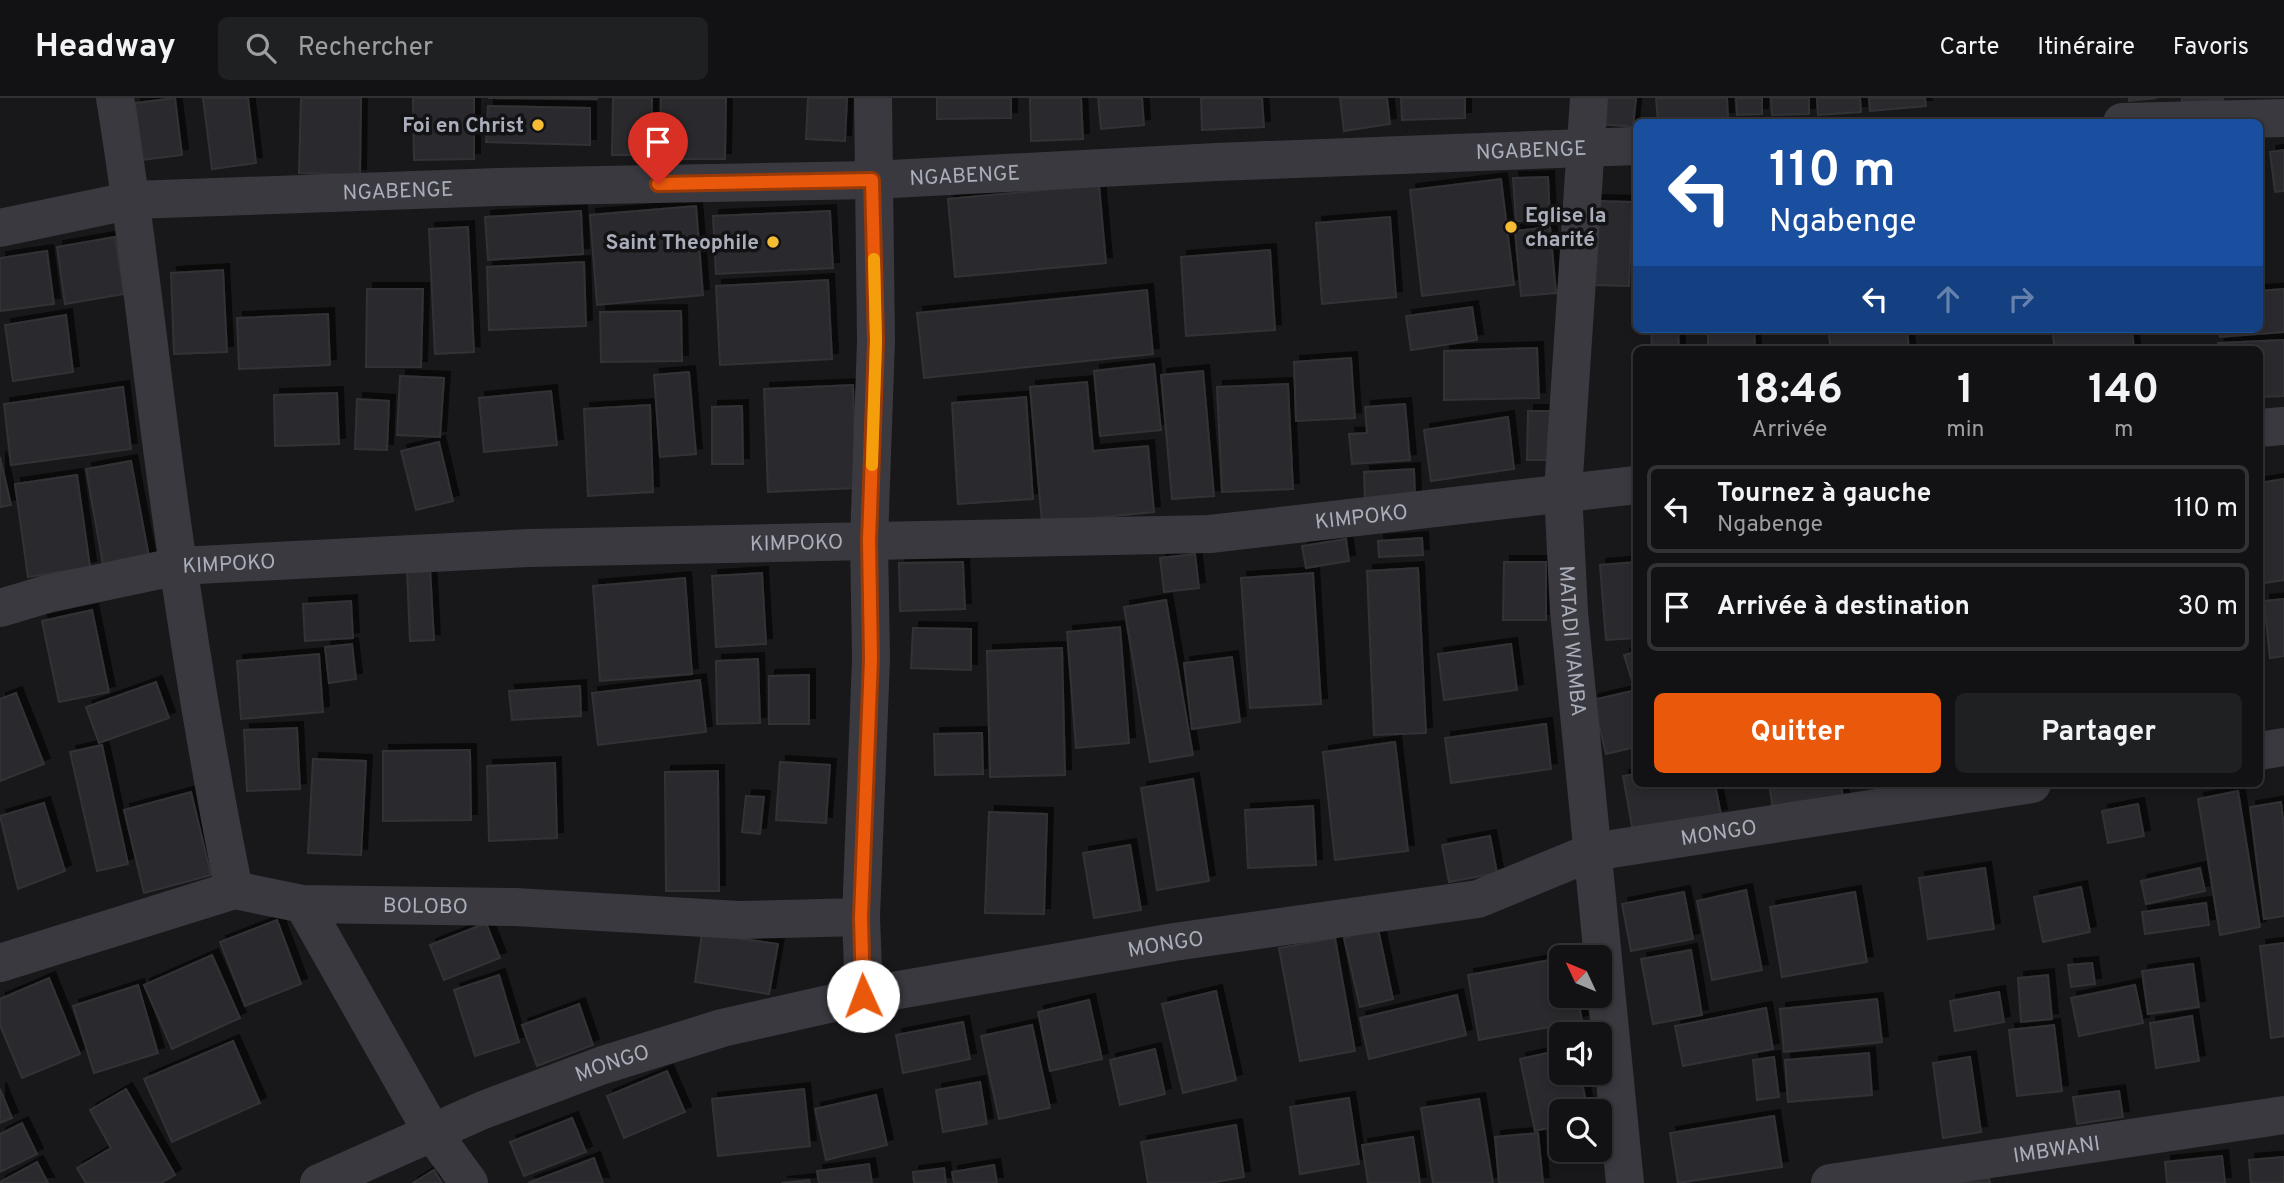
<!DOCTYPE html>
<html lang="fr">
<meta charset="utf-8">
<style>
body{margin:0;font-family:Overpass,sans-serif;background:#1f2022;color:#f1f3f6;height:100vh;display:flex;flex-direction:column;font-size:26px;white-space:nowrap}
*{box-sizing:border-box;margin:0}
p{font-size:23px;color:#9c9ea0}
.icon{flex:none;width:38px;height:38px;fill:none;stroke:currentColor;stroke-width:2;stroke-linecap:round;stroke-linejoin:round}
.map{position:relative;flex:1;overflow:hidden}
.side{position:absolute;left:1633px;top:248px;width:630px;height:441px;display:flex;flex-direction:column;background:#121214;border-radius:10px;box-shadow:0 4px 10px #0003,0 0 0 2px #313234}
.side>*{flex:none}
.top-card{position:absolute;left:1633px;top:21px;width:630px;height:214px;border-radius:10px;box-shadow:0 4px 10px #0003,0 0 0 2px #313234;background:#1a4fa0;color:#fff;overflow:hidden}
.needle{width:46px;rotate:314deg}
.tools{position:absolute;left:1549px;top:847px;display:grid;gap:14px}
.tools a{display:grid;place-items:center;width:63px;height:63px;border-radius:10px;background:#121214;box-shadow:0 4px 10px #0003,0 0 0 2px #313234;font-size:35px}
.pin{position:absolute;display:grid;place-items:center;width:60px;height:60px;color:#fff;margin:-72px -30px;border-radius:50% 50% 50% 0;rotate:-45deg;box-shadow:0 0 7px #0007}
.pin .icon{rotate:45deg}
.me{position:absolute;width:77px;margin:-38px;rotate:358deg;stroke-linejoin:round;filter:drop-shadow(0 0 5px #0008)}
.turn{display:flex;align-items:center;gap:24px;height:147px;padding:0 21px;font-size:32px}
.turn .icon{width:91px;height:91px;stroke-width:2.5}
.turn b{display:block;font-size:49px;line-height:60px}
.lanes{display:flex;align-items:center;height:66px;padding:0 21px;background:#0003;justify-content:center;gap:35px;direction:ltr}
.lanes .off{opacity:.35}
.eta{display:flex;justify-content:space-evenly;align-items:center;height:119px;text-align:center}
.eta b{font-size:42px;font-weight:700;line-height:49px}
.primary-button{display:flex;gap:14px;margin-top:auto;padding:14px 21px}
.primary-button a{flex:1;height:80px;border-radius:10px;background:#ea580c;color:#fff;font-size:28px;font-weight:700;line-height:80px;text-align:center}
.primary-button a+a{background:#1f2022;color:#f1f3f6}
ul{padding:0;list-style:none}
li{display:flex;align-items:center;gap:21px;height:88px;margin:0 14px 10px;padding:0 7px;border:4px solid #313234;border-radius:10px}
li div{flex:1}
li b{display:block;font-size:26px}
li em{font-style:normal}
header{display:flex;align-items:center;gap:42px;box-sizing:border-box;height:98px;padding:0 35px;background:#121214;border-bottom:2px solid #313234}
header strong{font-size:33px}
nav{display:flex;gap:38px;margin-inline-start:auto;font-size:24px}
.search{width:490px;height:63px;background:#1f2022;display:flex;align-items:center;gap:18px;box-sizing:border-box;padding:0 24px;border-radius:10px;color:#9c9ea0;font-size:26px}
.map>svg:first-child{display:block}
.building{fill:#2b2b2e;stroke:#323236;stroke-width:2;filter:url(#shadow)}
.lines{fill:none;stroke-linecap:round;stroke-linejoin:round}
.minor{stroke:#39393f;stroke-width:38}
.route-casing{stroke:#983908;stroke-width:18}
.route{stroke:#ea580c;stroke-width:12}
.slow{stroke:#f59e0b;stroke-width:12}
.poi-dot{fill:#f5bc34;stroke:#131315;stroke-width:2.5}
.labels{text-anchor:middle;stroke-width:7;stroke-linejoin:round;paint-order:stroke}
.poi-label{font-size:21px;font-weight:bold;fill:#aaaeba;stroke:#131315;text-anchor:end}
.street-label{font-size:21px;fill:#aaaeba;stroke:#131315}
</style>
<header>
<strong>Headway</strong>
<div class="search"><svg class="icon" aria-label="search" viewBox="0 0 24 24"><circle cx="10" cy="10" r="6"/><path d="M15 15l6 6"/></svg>Rechercher</div>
<nav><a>Carte</a><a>Itinéraire</a><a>Favoris</a></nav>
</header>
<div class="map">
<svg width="2284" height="1085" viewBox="0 0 2284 1085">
<defs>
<filter id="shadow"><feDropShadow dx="6" dy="-6" stdDeviation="0" flood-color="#0009"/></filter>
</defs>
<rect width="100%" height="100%" fill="#18181a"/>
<g class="building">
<polygon points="175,0 182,57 142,62 135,5"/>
<polygon points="203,0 248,0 256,65 212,71"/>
<polygon points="301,0 361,0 360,77 299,75"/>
<polygon points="413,0 474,0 474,61 414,62"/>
<polygon points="488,0 597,0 597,1"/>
<polygon points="613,0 652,0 651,57 612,57"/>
<polygon points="661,0 726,0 725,61 660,61"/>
<polygon points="808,0 847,0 845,43 806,41"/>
<polygon points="937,0 1011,0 1011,20 937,21"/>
<polygon points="1030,0 1081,0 1083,41 1031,43"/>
<polygon points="1098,0 1142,0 1144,27 1101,31"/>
<polygon points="1201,0 1262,0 1264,29 1202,32"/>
<polygon points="1340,0 1387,0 1390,26 1344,33"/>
<polygon points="1401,0 1465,0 1465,20 1402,22"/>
<polygon points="1603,0 1636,0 1633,29 1601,26"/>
<polygon points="1656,0 1727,0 1728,20 1658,24"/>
<polygon points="1736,0 1762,0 1762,16 1737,17"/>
<polygon points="1771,0 1809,0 1809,16 1772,17"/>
<polygon points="1817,0 1860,0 1861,14 1818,17"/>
<polygon points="1869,0 1925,0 1926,8 1870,13"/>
<polygon points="2129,0 2157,0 2129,3"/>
<polygon points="2182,0 2223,0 2223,2 2182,4"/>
<polygon points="488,8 590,10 590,47 486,44"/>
<polygon points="2284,52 2284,93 2275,94 2270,54"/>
<polygon points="1548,79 1550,121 1516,123 1513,80"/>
<polygon points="1501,81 1514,187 1422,198 1410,92"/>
<polygon points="1099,87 1106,165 955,179 948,101"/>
<polygon points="1596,103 1632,104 1629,188 1593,187"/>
<polygon points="696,108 703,197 597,207 590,117"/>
<polygon points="581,113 583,156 488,162 485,119"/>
<polygon points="830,113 833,170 716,176 713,118"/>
<polygon points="1390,119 1396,199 1322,206 1316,125"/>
<polygon points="468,129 474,254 435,256 429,131"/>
<polygon points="1550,129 1556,195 1521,198 1515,133"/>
<polygon points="115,139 124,196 65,206 57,149"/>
<polygon points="1270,152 1275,232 1186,238 1181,159"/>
<polygon points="47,153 54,206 0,213 0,160"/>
<polygon points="584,164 586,228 489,232 487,169"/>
<polygon points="223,172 227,254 174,256 171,175"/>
<polygon points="828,182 832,261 720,267 716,188"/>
<polygon points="367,191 423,191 421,269 366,269"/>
<polygon points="2284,191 2284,234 2220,239 2219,231 2259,231 2259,193"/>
<polygon points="1147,192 1153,256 924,280 917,215"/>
<polygon points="1472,209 1477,242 1411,252 1406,218"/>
<polygon points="681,213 682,263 601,264 600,214"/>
<polygon points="328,216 330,267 239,271 237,220"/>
<polygon points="66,217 73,274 13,283 5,227"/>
<polygon points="1651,231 1678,231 1679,252 1652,252"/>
<polygon points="1708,231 1754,231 1755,252 1708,252"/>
<polygon points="1828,231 1907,231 1909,252 1831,252"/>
<polygon points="2052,231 2132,231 2134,252 2055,252"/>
<polygon points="2284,242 2284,298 2259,299 2259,252 2219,252 2218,245"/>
<polygon points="1537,250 1539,300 1444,302 1444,253"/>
<polygon points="1351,260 1355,320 1296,323 1294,264"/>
<polygon points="1154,266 1161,332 1100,338 1094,273"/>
<polygon points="1203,273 1214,398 1172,401 1161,277"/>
<polygon points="689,274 696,356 660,359 654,277"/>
<polygon points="400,278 444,280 440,339 397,337"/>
<polygon points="1087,284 1093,353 1148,348 1154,414 1042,425 1030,289"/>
<polygon points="1288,286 1293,391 1222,394 1217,289"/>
<polygon points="853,287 856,390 768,394 764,291"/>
<polygon points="123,289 131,351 11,367 4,306"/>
<polygon points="551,293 557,347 484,354 479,300"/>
<polygon points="337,295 339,346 275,348 274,297"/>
<polygon points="1026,299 1033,401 958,406 952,305"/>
<polygon points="357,301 389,303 387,352 355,351"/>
<polygon points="1405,306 1410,362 1352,366 1349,336 1367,335 1365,309"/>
<polygon points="650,307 653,394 588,398 584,311"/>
<polygon points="742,308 743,366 712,366 712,309"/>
<polygon points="1528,313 1553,313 1552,362 1527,362"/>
<polygon points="1508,319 1514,371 1431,383 1424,332"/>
<polygon points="439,344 453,403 416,412 401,353"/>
<polygon points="0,359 11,407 0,409"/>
<polygon points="131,363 149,459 103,467 86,371"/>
<polygon points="1414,371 1415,402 1365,405 1364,374"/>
<polygon points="77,377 90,469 28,479 15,386"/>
<polygon points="2284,381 2284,482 2259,486 2259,385"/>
<polygon points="1422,440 1423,457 1379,459 1378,443"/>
<polygon points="1346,441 1349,463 1306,470 1302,448"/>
<polygon points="1195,456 1199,490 1164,494 1160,460"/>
<polygon points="963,464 965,511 900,513 899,465"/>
<polygon points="1504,464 1546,464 1546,522 1503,522"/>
<polygon points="1636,464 1636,540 1606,542 1600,467"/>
<polygon points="430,470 434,542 410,543 407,472"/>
<polygon points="1418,470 1426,635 1374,637 1367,473"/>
<polygon points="762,475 766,546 716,549 712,478"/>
<polygon points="1313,475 1321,606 1250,610 1241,480"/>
<polygon points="685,480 692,576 600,583 593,488"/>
<polygon points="2284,501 2284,558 2270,560 2264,503"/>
<polygon points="1166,502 1193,657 1150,664 1124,509"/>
<polygon points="351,503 353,540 305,543 303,506"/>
<polygon points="92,512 109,594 59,604 42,523"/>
<polygon points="1120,529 1129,645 1076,650 1067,534"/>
<polygon points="913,530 971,531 971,572 911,570"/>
<polygon points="352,546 356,581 329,585 325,549"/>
<polygon points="1511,546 1517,592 1444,602 1438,556"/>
<polygon points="1062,550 1065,677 990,679 987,553"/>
<polygon points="1636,554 1636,585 1633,586 1624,557"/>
<polygon points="319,556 323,614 241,621 237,563"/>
<polygon points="1232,559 1240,624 1192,631 1184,565"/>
<polygon points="758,561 760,625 717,626 716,563"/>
<polygon points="809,577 809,626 769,626 769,578"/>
<polygon points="700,582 706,634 598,647 592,595"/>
<polygon points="156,584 169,620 99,645 86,609"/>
<polygon points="580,588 581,618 512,622 509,593"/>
<polygon points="1636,592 1636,649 1606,656 1593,602"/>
<polygon points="16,595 44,666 0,683 0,601"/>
<polygon points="1546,626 1551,671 1451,685 1445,640"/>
<polygon points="297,630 300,691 247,693 244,632"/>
<polygon points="982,635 983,676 935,677 934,636"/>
<polygon points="1395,644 1408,753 1335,762 1323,654"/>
<polygon points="102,647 128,766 97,773 70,654"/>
<polygon points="470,652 471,722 383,723 383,653"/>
<polygon points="313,661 366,663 361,757 308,755"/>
<polygon points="780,664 830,667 826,725 776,722"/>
<polygon points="555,665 557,740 489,743 487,668"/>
<polygon points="718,673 719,793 666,793 665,674"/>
<polygon points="1636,676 1636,686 1715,686 1721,717 1633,734 1623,678"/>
<polygon points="1193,681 1209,783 1157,792 1141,690"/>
<polygon points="1769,686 1841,686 1843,700 1773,711"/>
<polygon points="2238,693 2260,829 2220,837 2198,701"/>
<polygon points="191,694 211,777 144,795 124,712"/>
<polygon points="746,698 764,699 760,736 742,734"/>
<polygon points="2281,704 2284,729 2284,818 2264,821 2250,709"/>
<polygon points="44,705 65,773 18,791 0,718"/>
<polygon points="2138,706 2144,738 2108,745 2102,713"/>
<polygon points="1313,708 1316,767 1248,770 1245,712"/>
<polygon points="989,714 1047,716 1044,816 985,815"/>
<polygon points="1490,738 1497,775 1449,784 1442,747"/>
<polygon points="1130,747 1141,812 1094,820 1083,755"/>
<polygon points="1985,770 1994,831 1928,841 1919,780"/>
<polygon points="2200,770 2205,793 2146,806 2141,783"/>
<polygon points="2081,789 2090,834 2043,844 2034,799"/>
<polygon points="1746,792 1762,872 1712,882 1697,803"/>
<polygon points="1684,794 1693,841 1631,853 1622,806"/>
<polygon points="1855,794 1867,864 1782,879 1770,809"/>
<polygon points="2206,805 2209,827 2145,836 2142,814"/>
<polygon points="277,822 301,886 245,908 220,844"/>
<polygon points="486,825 500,860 444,882 430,847"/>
<polygon points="1378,831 1393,901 1360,909 1344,840"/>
<polygon points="702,835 778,846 769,896 695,884"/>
<polygon points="1335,840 1355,953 1300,963 1279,850"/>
<polygon points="2284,845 2284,938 2271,940 2260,848"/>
<polygon points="1691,852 1702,917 1653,926 1641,861"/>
<polygon points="212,857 240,920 172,951 144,887"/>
<polygon points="1561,860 1561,898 1577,898 1582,923 1479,942 1468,877"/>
<polygon points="2092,865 2095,886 2071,889 2068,867"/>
<polygon points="2193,866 2199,909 2148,916 2142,873"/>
<polygon points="499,877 519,944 475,958 454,892"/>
<polygon points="2048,877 2052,921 2021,924 2018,880"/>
<polygon points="49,880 80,956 22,980 0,927 0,901"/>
<polygon points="138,887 158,955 94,975 73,908"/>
<polygon points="2135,887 2143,925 2079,938 2071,900"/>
<polygon points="1216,893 1236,982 1183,995 1162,906"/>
<polygon points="1999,894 2004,924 1955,933 1950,903"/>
<polygon points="1457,897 1466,937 1369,961 1360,920"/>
<polygon points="1877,901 1882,944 1784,954 1780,911"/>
<polygon points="1089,902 1102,961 1050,973 1038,914"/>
<polygon points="579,906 593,947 537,968 522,927"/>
<polygon points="1766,910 1773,951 1683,968 1675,928"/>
<polygon points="2192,918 2199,963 2156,970 2150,925"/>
<polygon points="963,924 970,961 903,975 896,937"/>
<polygon points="1032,927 1050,1010 999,1021 981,938"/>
<polygon points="2054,927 2062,993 2017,998 2009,932"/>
<polygon points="233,943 260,1005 172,1044 144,981"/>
<polygon points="1155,951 1165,996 1120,1007 1110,962"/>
<polygon points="1561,952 1561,975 1580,975 1588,1013 1561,1013 1561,1027 1535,1033 1520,961"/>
<polygon points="1869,955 1872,997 1788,1004 1785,962"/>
<polygon points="1774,959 1779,999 1757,1002 1753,962"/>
<polygon points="1970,959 1981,1034 1943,1040 1933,965"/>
<polygon points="667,973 685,1014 624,1040 607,998"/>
<polygon points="980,984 987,1026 943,1034 936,992"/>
<polygon points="0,991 12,1020 0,1025"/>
<polygon points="126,991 175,1077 161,1085 86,1085 77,1070 111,1050 90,1012"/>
<polygon points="804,991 810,1048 718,1058 712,1001"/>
<polygon points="2119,993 2123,1019 2077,1026 2073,999"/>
<polygon points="876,997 887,1047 826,1062 815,1011"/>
<polygon points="1349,1000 1359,1066 1300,1076 1290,1009"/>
<polygon points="1479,1001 1493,1085 1433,1085 1421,1010"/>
<polygon points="1774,1018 1782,1069 1678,1085 1670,1035"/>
<polygon points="572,1020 586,1054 524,1078 510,1044"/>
<polygon points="22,1025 37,1056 0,1074 0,1036"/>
<polygon points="1236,1027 1244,1079 1210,1085 1148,1085 1141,1044"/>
<polygon points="1538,1035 1543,1085 1499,1085 1495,1039"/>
<polygon points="1413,1039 1420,1085 1368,1085 1362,1047"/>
<polygon points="2222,1058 2225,1085 2167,1085 2165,1064"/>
<polygon points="2284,1059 2284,1085 2251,1085 2249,1062"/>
<polygon points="594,1060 603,1085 528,1085"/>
<polygon points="37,1064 48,1085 0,1085 0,1084"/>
<polygon points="869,1066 872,1085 819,1085 817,1073"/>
<polygon points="994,1067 997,1085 954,1085 952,1074"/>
<polygon points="944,1070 946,1085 914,1085 913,1074"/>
<polygon points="434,1072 442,1085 413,1085"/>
<polygon points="1988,1077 1990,1085 1948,1085"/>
<polygon points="809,1082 810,1085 781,1085"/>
</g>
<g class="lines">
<g class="minor">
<path d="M115 0C135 119 147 238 163 358 182 503 205 649 234 792"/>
<path id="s1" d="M1589 0 1563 393 1569 514 1625 1085"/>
<polyline points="2122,24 2284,20"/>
<path id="s2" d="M0 130 133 102 498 89 872 82 1216 64 1636 48"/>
<polyline points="2259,330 2284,328"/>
<path id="s3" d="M0 510 47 496 179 468 529 450 1210 436 1636 387"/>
<polyline points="2259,653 2284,649"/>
<polyline points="303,806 432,1034 469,1085"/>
<path id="s4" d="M0 865 234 792 303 806 515 809 739 822 861 819"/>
<polyline points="864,898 861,819 871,561 869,443 876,243 873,0"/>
<path id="s5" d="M319 1085 483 1012 603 967 722 930 864 898 1174 844 1478 801 1592 754 2032 686"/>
<path id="s6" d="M1830 1085 2284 1017"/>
</g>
</g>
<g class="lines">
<defs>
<polyline id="route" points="658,86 872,82 876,243 869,443 871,561 861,819 863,898"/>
</defs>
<use href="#route" class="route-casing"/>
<use href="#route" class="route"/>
<polyline class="slow" points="872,367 876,243 874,161"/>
</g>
<g class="poi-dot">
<circle cx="538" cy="27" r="7"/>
<circle cx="1511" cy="129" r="7"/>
<circle cx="773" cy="144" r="7"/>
</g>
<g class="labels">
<g class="poi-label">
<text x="524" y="34">Foi en Christ</text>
<text x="1525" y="124" text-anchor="start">Eglise la<tspan x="1525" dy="24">charité</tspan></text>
<text x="759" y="151">Saint Theophile</text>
</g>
<g class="street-label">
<text dy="7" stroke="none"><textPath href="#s2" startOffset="1535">NGABENGE</textPath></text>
<text dy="7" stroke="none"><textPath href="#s2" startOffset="968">NGABENGE</textPath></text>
<text dy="7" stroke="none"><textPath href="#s2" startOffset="401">NGABENGE</textPath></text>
<text dy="7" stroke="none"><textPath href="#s3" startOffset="1368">KIMPOKO</textPath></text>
<text dy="7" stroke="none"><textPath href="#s3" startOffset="802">KIMPOKO</textPath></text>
<text dy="7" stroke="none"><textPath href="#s3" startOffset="234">KIMPOKO</textPath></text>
<text dy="7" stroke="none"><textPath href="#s1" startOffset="544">MATADI WAMBA</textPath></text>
<text dy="7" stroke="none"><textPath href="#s5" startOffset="1451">MONGO</textPath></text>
<text dy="7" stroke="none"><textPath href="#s4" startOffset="438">BOLOBO</textPath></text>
<text dy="7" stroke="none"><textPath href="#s5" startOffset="884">MONGO</textPath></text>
<text dy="7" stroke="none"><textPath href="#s5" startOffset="317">MONGO</textPath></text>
<text dy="7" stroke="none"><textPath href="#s6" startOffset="229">IMBWANI</textPath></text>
</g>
</g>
</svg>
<div class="tools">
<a><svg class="needle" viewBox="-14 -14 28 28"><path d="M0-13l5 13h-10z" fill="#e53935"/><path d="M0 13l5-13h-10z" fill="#9c9ea0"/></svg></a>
<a><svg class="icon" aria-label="sound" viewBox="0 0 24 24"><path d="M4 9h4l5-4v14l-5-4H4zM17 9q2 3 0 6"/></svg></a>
<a><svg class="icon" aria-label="search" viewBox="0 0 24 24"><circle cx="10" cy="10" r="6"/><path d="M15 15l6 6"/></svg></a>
</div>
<div class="pin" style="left:658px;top:86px;background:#d93025"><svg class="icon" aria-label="arrive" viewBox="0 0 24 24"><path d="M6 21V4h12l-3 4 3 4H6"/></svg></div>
<svg class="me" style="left:863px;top:898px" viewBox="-20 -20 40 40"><circle r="19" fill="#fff"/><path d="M0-13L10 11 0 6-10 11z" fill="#ea580c"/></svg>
<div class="top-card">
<div class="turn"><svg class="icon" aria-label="left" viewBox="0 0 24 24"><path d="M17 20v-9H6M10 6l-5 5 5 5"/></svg><div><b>110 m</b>Ngabenge</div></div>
<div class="lanes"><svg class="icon" aria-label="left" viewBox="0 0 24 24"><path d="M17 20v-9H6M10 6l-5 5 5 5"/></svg><svg class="icon off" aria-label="ahead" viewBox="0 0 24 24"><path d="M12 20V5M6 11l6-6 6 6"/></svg><svg class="icon off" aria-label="right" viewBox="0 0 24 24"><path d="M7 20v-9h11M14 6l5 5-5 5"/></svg></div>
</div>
<section class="side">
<div class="eta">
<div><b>18:46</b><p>Arrivée</p></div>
<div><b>1</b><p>min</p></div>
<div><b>140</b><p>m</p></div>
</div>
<ul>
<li><svg class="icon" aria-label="left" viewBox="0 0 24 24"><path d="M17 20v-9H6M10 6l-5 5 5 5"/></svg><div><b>Tournez à gauche</b><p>Ngabenge</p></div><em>110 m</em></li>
<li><svg class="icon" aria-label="arrive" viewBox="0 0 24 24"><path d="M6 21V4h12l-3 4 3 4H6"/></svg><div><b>Arrivée à destination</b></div><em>30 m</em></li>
</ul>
<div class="primary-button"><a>Quitter</a><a>Partager</a></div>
</section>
</div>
